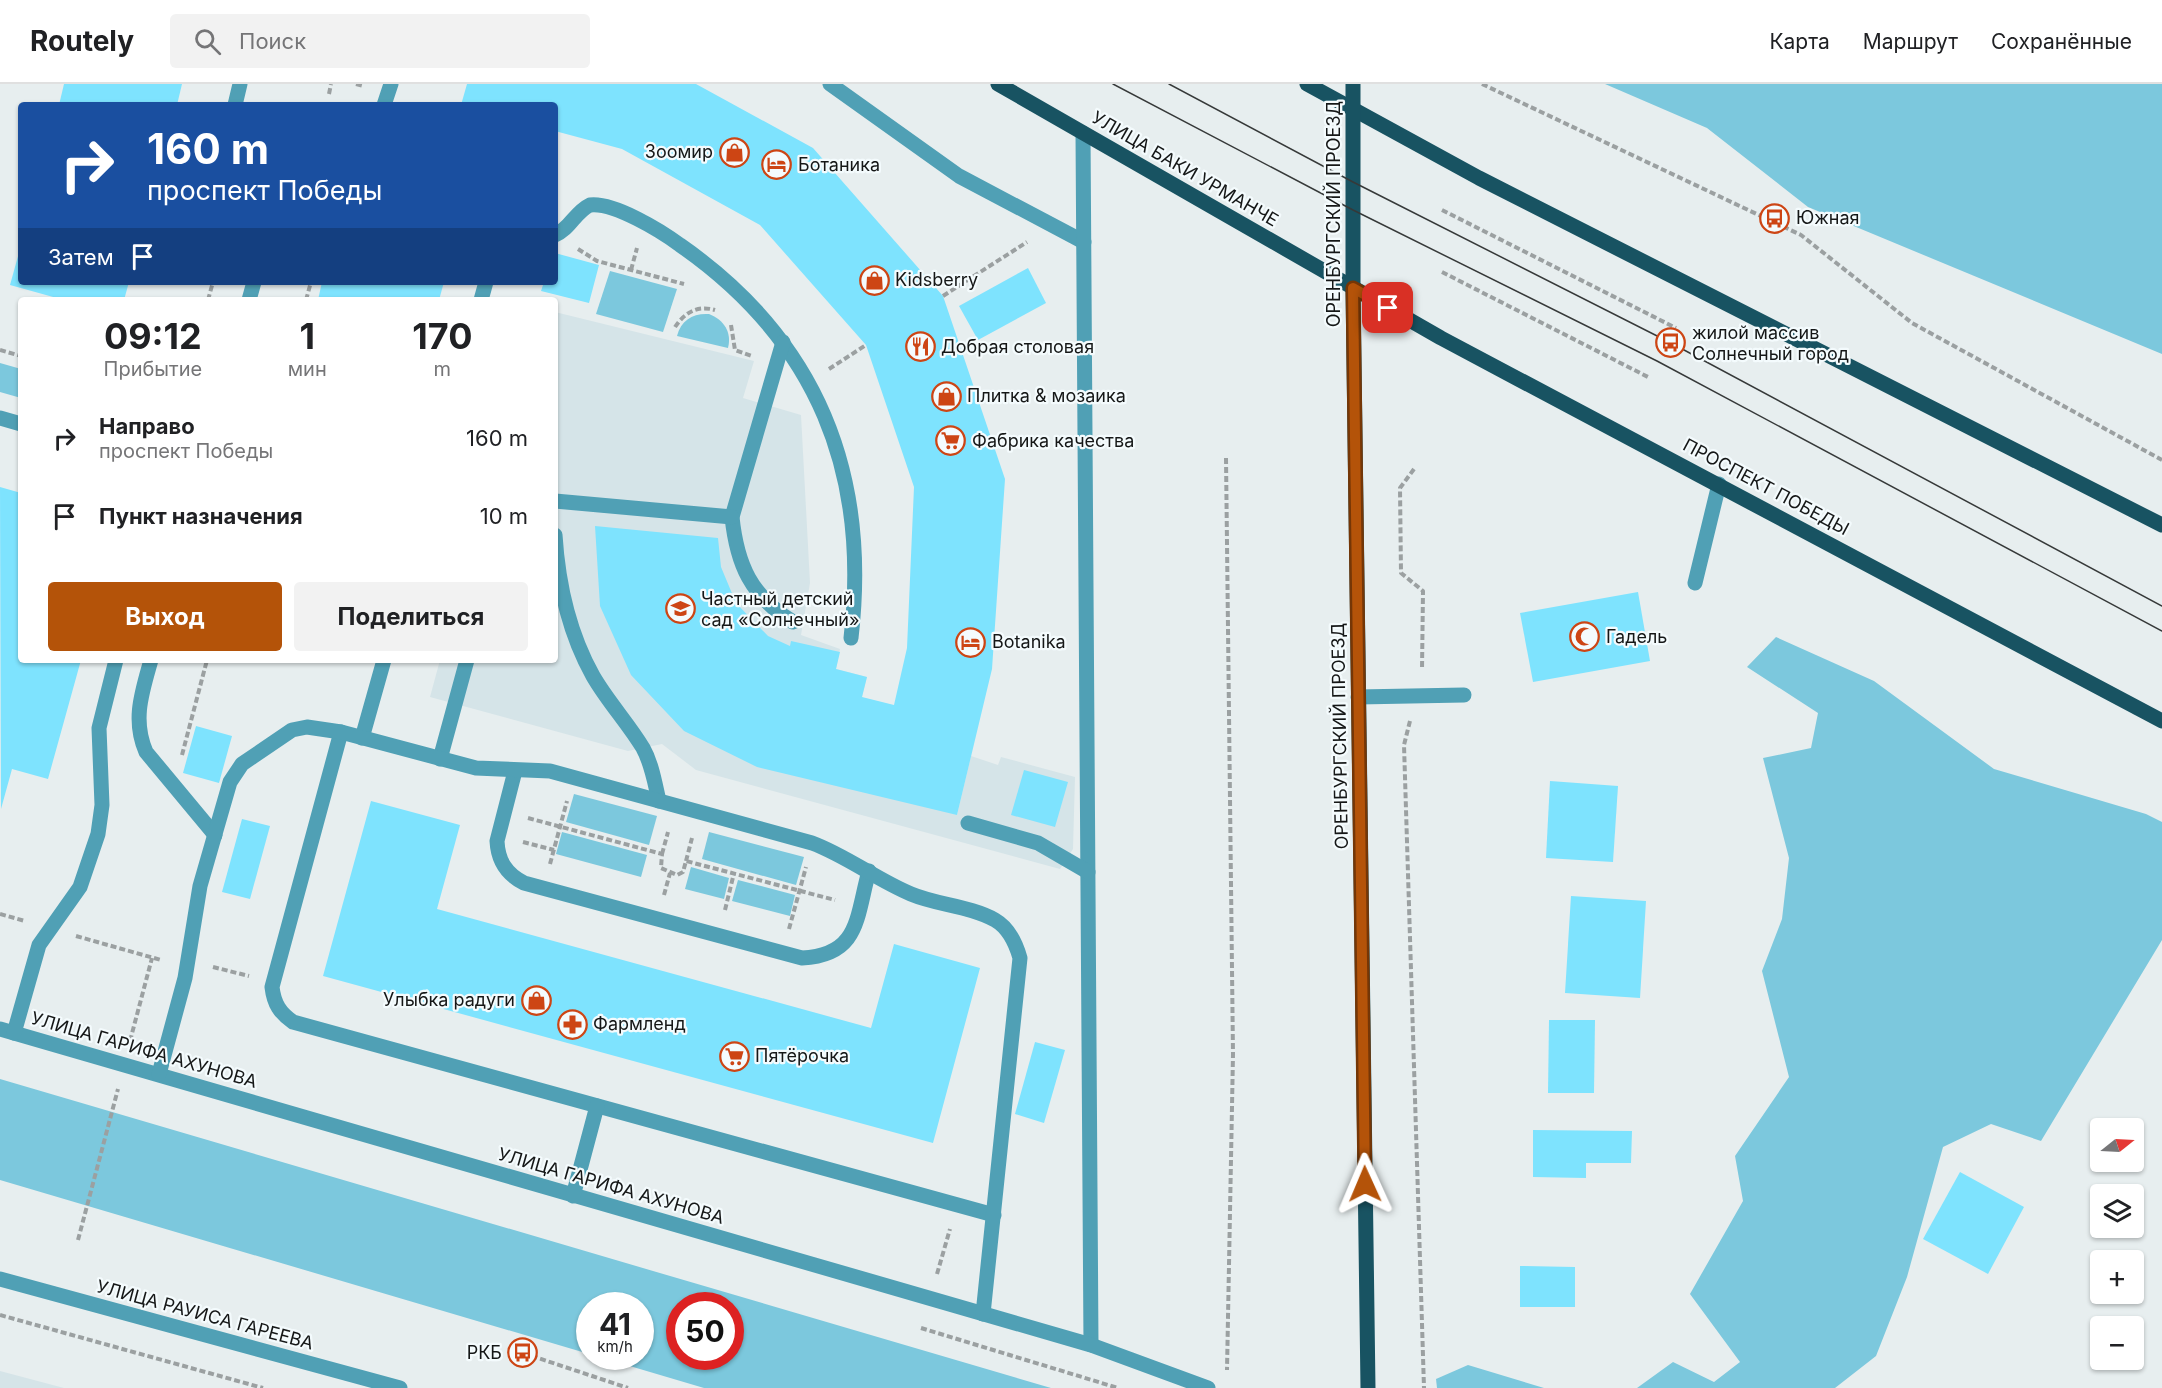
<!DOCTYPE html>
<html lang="ru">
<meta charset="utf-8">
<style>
body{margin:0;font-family:Inter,sans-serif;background:#f2f2f2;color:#202124;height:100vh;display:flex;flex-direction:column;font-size:22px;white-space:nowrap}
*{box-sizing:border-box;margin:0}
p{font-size:20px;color:#757577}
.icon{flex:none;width:33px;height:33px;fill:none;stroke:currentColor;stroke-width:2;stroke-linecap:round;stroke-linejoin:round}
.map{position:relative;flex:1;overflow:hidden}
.details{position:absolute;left:18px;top:213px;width:540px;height:366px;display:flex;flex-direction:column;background:#fff;border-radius:6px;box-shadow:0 2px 4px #0004}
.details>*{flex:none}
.hud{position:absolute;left:18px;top:18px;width:540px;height:183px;border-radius:6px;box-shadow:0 2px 4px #0004;background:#1a4fa0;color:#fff;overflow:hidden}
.needle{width:39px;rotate:72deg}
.fabs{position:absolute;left:2090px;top:1034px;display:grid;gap:12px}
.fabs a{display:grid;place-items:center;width:54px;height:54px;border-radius:6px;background:#fff;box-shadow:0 2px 4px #0004;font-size:30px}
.speed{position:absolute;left:576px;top:1208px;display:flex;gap:12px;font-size:30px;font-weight:700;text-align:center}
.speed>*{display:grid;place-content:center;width:78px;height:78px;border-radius:50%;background:#fff;box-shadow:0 2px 4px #0004;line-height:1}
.speed small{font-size:15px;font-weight:400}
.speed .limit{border:9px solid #d22;background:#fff;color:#111}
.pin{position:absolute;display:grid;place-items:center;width:51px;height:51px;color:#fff;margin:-26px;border-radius:12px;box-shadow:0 3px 9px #0006}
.me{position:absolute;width:66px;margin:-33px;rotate:359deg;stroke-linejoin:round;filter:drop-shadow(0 0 4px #0008)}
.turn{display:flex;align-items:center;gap:21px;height:126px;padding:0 30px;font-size:27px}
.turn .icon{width:78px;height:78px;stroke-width:2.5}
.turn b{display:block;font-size:42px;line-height:51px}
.then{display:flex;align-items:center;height:57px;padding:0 30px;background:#0003;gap:12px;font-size:22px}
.eta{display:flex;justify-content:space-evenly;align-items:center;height:102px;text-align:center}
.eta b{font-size:36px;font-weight:700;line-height:42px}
.button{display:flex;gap:12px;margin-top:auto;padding:12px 30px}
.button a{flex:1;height:69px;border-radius:6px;background:#b45309;color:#fff;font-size:24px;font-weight:700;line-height:69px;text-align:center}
.button a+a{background:#f2f2f2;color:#202124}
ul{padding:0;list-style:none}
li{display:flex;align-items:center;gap:18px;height:78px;padding:0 30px}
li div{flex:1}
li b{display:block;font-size:22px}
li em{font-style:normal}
header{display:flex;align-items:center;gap:36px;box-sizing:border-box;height:84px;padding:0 30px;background:#fff;border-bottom:2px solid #e0e0e0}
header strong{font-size:28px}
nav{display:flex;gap:33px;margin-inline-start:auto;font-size:21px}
.search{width:420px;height:54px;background:#f2f2f2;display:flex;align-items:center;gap:15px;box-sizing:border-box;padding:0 21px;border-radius:6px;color:#757577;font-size:22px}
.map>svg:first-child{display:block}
.built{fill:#d5e4e8}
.green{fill:#7cc8dd;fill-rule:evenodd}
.building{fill:#7ee3fe}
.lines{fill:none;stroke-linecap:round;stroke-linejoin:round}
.path{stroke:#9ba0a1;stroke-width:4;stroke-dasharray:6 3;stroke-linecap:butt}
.minor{stroke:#50a0b5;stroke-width:15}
.major{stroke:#185362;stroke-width:15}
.tram{stroke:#363939;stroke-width:1.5}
.route-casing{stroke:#753606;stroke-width:15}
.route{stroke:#b45309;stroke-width:10}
.labels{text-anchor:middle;stroke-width:4.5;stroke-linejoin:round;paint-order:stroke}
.poi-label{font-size:18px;fill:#151717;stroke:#f4fbfd;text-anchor:start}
.street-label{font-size:18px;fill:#151717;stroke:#f4fbfd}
</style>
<header>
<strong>Routely</strong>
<div class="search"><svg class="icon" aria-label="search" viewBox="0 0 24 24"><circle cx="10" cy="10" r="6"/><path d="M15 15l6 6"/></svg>Поиск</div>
<nav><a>Карта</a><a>Маршрут</a><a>Сохранённые</a></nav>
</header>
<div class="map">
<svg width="2162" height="1304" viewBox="0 0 2162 1304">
<rect width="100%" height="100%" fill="#e7eeef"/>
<g class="built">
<polygon points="555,228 754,277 743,314 801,331 810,499 801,551 840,565 836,585 867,593 862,613 957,731 971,672 998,681 1001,673 1075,693 1073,765 1060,785 696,686 662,660 628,667 430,613 440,576 555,576"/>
<polygon points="0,1287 64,1304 0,1304"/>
</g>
<g class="green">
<polygon points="1605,0 2162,0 2162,270 1808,123 1707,44"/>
<polygon points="610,187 677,205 663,248 596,230"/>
<path d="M709 230C724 236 732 248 728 264L677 252C681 236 693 229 709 230Z"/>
<polygon points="0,279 21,285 21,314 0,308"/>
<polygon points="1776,553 1874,597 1994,685 2146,730 2162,738 2162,856 2041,1057 1991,1040 1943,1063 1907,1193 1876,1272 1835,1304 1637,1304 1673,1278 1714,1298 1740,1278 1690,1210 1743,1117 1735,1072 1789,993 1762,887 1782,835 1789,774 1763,674 1811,664 1818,629 1747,583"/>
<polygon points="574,710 657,732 649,761 566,738"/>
<polygon points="562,748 647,771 641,793 556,770"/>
<polygon points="709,748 804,773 796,801 702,775"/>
<polygon points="691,783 729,794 724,815 685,805"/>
<polygon points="738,796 795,811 790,832 732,817"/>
<path d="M0 995 1051 1304H704L596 1272H640V1221H590L589 1270 0 1096ZM680 1221H730V1272H680Z"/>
<polygon points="1468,1281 1544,1304 1437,1304 1436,1295"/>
</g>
<g class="building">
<polygon points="64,0 182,0 177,21 59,21"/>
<polygon points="467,0 696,0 813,64 943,212 1005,395 992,585 957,731 757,683 684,647 631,591 600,522 595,442 718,454 721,483 736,519 768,552 790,562 791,557 840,568 836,585 867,593 862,613 894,621 907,564 914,403 866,261 760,141 622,65 555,47 555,21 461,21"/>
<polygon points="20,165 21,198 129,198 124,216 64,216 10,201"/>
<polygon points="555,169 599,181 589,219 541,207 544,198 555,198"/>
<polygon points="1028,184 1046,219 978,256 959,222"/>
<polygon points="322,198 444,198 439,216 318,216"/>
<polygon points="0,403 21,409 21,576 81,576 48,695 12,685 1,725"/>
<polygon points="1638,508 1650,577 1533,598 1520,529"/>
<polygon points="196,642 232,652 219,699 183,689"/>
<polygon points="1024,686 1068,698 1055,743 1011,731"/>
<polygon points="1550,697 1618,702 1613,778 1546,774"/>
<polygon points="371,717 460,741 437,825 871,944 894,860 980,884 933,1059 323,892"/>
<polygon points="242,735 270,742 250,815 222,808"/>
<polygon points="1571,812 1646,817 1640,914 1565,909"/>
<polygon points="1549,936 1595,936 1594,1009 1548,1009"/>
<polygon points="1035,958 1065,966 1044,1039 1015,1030"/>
<polygon points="1533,1046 1632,1047 1631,1079 1586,1079 1586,1094 1533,1093"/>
<polygon points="1960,1088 2024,1123 1988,1190 1923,1155"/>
<polygon points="1520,1182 1575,1183 1575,1223 1520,1223"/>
</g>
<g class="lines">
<g class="path">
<polyline points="356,0 364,2"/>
<polyline points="1482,0 1801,151 1912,239 2162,376"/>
<polyline points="329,10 331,0"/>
<polyline points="1442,126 1676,244"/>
<polyline points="578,165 597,177 684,200"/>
<polyline points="631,186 637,164"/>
<polyline points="1442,188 1648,293"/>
<polyline points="943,212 1027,158"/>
<polyline points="208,216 213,198"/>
<polyline points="306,216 311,198"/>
<polyline points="731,241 735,266 752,272"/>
<path d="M675 243C685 228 698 221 715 226"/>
<polyline points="0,266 21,272"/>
<polyline points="829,285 866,261"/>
<polyline points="1226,374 1233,970 1227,1286"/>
<polyline points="1414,385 1400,404 1401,489 1423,507 1422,586"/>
<polyline points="1410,637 1404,661 1424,1304"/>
<polyline points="182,671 207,576"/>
<polyline points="528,734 662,770 661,784 677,791 683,788 686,777 835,816"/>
<polyline points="523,758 554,766"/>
<polyline points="662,770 668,748"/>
<polyline points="686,777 692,754"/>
<polyline points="550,780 567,717"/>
<polyline points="664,811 670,789"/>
<polyline points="725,826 734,789"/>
<polyline points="0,830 25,837"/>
<polyline points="789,845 806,783"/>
<polyline points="76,852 161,876"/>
<polyline points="213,883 249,892"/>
<polyline points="130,957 152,874"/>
<polyline points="78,1156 118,1005"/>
<polyline points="937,1190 950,1145"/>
<polyline points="0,1231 263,1304"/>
<polyline points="921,1244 1118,1304"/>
<polyline points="523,1269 628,1304"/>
</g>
<g class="minor">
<polyline points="830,0 959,92 1084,158"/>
<polyline points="235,21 240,0"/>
<polyline points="384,21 391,0"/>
<polyline points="1083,49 1091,1261"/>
<path d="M555 151C570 145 575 128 590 121 614 118 661 147 680 161 818 257 870 389 851 554"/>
<polyline points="249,216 254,198"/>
<polyline points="481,216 486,198"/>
<path d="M783 258 732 433C737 481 751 512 793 538"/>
<polyline points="0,334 21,340"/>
<polyline points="555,417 732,433"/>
<path d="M555 451C558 499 569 549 593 592 608 618 628 639 643 664 652 680 655 700 659 717"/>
<polyline points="1695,499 1719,400"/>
<path d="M151 576C142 608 132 636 146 668L215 751"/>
<polyline points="1358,613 1464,611"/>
<path d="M341 648 272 903C274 920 280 929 293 938L994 1131"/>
<polyline points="362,654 384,576"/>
<polyline points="440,675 467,576"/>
<path d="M515 687 497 757C498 777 506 790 524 799L802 874C860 871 856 833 869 787"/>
<polyline points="968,739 1038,759 1088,788"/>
<polyline points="0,945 1091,1261 1208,1304"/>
<polyline points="14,949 39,861 80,803 98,750 102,721 99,644 116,576"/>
<path d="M159 990 185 894 200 802 230 698 242 680 292 646 307 643 341 648 476 684 550 687 812 759C847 772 877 796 911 810 937 821 970 822 995 836 1009 844 1016 860 1020 874L983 1230"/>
<polyline points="573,1112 597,1022"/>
<polyline points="0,1195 400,1304"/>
</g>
<g class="major">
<polyline points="998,0 1441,254 2162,637"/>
<polyline points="1307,0 1479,94 2162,441"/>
<polyline points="1353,0 1353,204 1368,1304"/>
</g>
<g class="tram">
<polyline points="1113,0 1353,126 1657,277 2162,547"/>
<polyline points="1169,0 1353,98 1671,259 2162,522"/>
</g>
</g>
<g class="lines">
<defs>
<polyline id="route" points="1365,1100 1353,204 1388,224"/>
</defs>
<use href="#route" class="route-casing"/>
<use href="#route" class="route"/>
</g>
<defs>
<symbol id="shop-ring" viewBox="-11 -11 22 22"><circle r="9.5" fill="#f4fbfd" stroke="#cd4514" stroke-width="1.5"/><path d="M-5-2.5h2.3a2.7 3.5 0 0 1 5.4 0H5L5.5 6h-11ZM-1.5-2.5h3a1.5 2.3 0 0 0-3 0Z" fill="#cd4514"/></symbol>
<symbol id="hotel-ring" viewBox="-11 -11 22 22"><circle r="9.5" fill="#f4fbfd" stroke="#cd4514" stroke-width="1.5"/><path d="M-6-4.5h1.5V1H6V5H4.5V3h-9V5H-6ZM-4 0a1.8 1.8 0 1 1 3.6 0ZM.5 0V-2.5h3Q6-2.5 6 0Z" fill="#cd4514"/></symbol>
<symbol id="bus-ring" viewBox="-11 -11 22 22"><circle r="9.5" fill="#f4fbfd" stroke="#cd4514" stroke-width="1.5"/><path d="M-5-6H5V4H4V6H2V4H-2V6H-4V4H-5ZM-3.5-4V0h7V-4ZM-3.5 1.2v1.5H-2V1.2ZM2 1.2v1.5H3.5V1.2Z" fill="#cd4514"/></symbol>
<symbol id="restaurant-ring" viewBox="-11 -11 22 22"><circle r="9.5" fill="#f4fbfd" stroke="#cd4514" stroke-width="1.5"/><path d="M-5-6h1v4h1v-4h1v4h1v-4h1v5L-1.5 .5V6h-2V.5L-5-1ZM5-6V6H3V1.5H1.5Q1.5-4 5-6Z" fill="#cd4514"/></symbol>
<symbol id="supermarket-ring" viewBox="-11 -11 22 22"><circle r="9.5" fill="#f4fbfd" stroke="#cd4514" stroke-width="1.5"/><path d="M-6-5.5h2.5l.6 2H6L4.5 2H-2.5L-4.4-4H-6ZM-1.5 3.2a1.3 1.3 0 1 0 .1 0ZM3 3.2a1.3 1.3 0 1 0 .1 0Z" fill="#cd4514"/></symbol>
<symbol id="school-ring" viewBox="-11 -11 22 22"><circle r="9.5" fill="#f4fbfd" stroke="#cd4514" stroke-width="1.5"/><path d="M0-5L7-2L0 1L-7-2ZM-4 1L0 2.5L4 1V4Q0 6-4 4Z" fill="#cd4514"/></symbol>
<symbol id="mosque-ring" viewBox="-11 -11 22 22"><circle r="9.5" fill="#f4fbfd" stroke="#cd4514" stroke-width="1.5"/><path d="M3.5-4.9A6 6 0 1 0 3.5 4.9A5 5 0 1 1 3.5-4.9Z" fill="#cd4514"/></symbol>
<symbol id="pharmacy-ring" viewBox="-11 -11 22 22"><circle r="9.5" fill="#f4fbfd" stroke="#cd4514" stroke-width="1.5"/><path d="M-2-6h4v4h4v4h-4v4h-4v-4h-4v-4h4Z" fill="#cd4514"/></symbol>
</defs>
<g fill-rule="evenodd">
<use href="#shop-ring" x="718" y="52" width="33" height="33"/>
<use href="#hotel-ring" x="760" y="64" width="33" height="33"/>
<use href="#bus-ring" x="1758" y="118" width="33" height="33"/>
<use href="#shop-ring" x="858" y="180" width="33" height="33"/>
<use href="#bus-ring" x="1654" y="242" width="33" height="33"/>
<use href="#restaurant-ring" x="904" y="246" width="33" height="33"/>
<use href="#shop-ring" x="930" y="296" width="33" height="33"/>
<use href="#supermarket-ring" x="934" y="340" width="33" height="33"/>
<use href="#school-ring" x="664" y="508" width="33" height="33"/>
<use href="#mosque-ring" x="1568" y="536" width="33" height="33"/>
<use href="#hotel-ring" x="954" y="542" width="33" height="33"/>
<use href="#shop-ring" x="520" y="900" width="33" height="33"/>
<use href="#pharmacy-ring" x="556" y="924" width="33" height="33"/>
<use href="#supermarket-ring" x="718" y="956" width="33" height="33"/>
<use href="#bus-ring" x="506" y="1252" width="33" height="33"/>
</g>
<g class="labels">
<g class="poi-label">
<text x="713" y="74" text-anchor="end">Зоомир</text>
<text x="798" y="87">Ботаника</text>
<text x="1796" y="140">Южная</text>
<text x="895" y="202">Kidsberry</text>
<text x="1692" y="255">жилой массив<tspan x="1692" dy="21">Солнечный город</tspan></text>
<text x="941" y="269">Добрая столовая</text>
<text x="967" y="318">Плитка &amp; мозаика</text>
<text x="972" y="363">Фабрика качества</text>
<text x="701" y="521">Частный детский<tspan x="701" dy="21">сад «Солнечный»</tspan></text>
<text x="1606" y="559">Гадель</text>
<text x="992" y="564">Botanika</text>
<text x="515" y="922" text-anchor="end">Улыбка радуги</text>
<text x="593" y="946">Фармленд</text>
<text x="755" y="978">Пятёрочка</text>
<text x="502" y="1275" text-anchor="end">РКБ</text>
</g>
<g class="street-label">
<text transform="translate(1185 85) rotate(30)" y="6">УЛИЦА БАКИ УРМАНЧЕ</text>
<text transform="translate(1334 130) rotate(-90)" y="6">ОРЕНБУРГСКИЙ ПРОЕЗД</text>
<text transform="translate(1766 403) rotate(28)" y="6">ПРОСПЕКТ ПОБЕДЫ</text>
<text transform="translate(1340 652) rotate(-91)" y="6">ОРЕНБУРГСКИЙ ПРОЕЗД</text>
<text transform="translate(144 966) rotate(16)" y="6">УЛИЦА ГАРИФА АХУНОВА</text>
<text transform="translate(611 1102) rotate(16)" y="6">УЛИЦА ГАРИФА АХУНОВА</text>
<text transform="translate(205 1231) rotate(15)" y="6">УЛИЦА РАУИСА ГАРЕЕВА</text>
</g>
</g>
</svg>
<div class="fabs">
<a><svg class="needle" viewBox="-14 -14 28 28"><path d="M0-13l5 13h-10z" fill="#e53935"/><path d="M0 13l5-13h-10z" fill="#757577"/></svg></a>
<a><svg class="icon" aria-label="layers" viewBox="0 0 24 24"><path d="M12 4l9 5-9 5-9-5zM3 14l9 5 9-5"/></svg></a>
<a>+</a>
<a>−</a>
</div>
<div class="speed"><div>41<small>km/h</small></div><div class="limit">50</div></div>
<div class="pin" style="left:1388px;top:224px;background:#d93025"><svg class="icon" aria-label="arrive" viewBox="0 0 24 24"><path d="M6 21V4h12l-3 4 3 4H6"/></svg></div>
<svg class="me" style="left:1365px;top:1100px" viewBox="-20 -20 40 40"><path d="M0-17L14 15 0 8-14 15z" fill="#b45309" stroke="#fff" stroke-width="4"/></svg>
<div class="hud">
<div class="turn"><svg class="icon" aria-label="right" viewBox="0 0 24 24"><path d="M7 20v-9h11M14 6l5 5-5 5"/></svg><div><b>160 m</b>проспект Победы</div></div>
<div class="then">Затем<svg class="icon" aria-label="arrive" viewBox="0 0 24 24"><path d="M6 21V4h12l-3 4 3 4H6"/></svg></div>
</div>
<section class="details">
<div class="eta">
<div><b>09:12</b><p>Прибытие</p></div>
<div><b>1</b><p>мин</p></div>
<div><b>170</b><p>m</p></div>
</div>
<ul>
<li><svg class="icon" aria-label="right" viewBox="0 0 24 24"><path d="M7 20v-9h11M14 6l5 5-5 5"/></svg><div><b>Направо</b><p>проспект Победы</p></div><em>160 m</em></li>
<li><svg class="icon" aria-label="arrive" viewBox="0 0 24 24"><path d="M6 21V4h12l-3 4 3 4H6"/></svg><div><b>Пункт назначения</b></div><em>10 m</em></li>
</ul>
<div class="button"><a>Выход</a><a>Поделиться</a></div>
</section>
</div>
